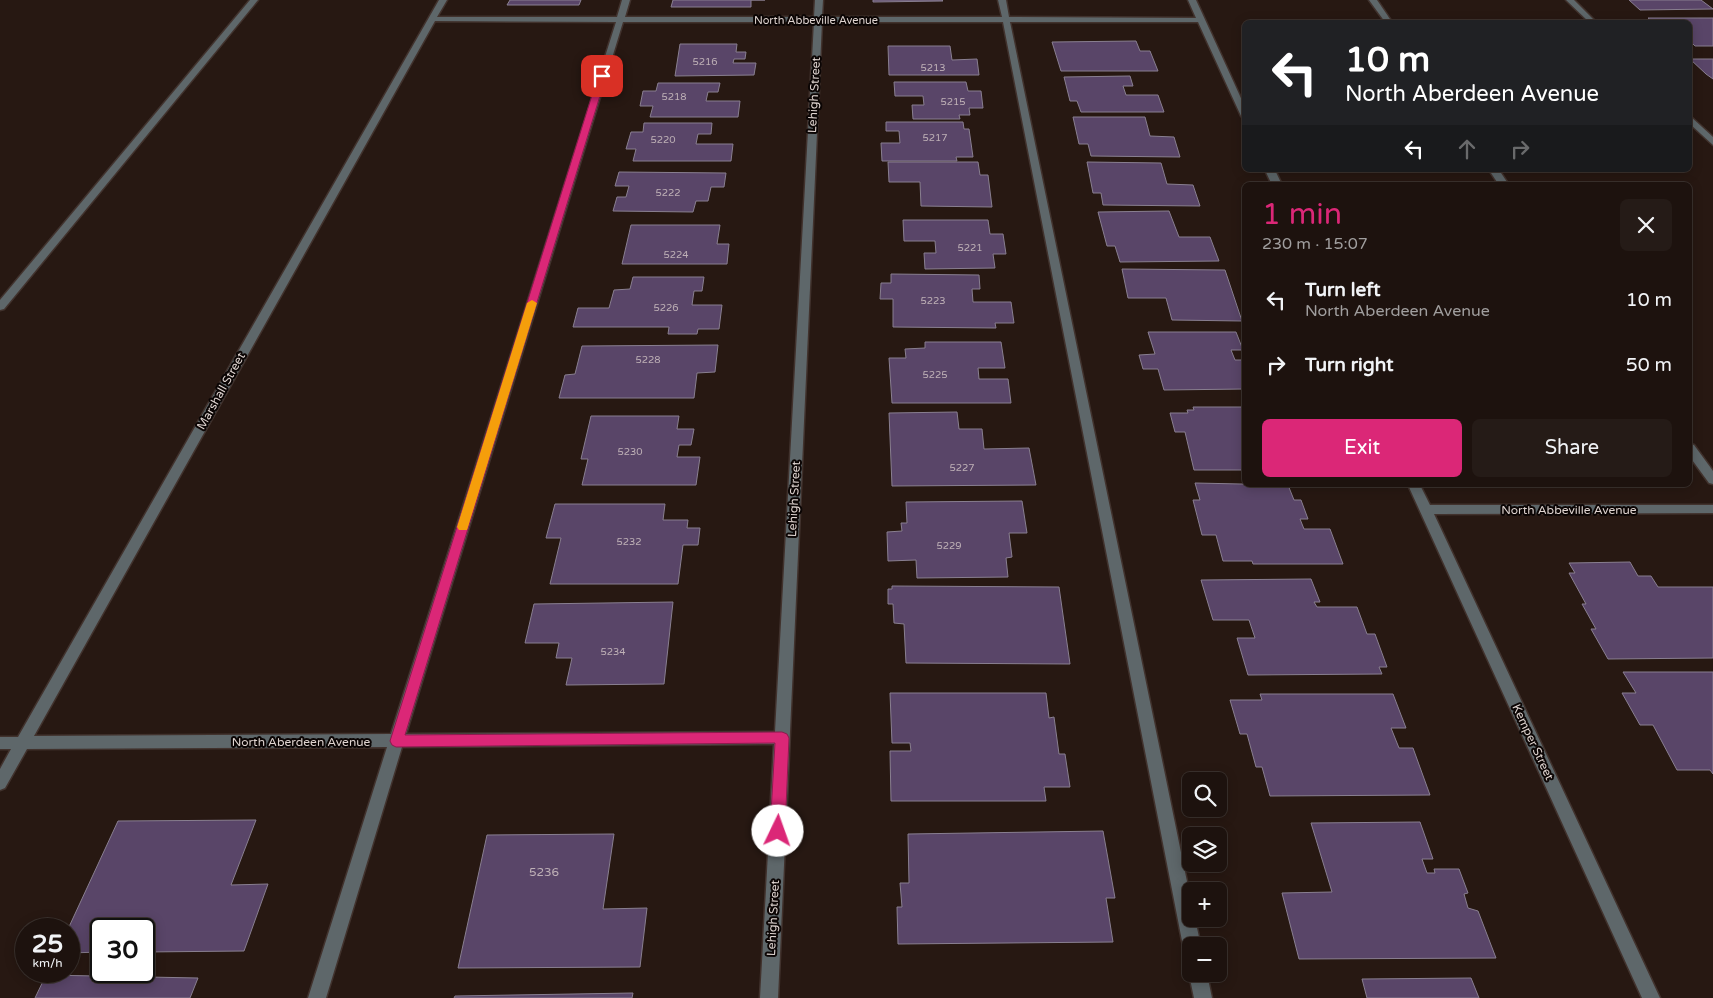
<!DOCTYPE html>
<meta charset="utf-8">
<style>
body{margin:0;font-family:"Varela Round",sans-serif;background:#251b17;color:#f1f3f6;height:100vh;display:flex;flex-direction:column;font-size:19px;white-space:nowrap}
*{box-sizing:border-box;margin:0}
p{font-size:16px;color:#a09e9e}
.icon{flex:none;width:28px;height:28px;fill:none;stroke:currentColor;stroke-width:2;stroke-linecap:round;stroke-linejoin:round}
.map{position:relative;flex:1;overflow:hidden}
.details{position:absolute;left:1242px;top:182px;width:450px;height:305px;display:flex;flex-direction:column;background:#1d120e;border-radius:8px;box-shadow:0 2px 12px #0003,0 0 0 1px #3b322e}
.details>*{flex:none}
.hud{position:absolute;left:1242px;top:20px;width:450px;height:152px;border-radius:8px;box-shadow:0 2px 12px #0003,0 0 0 1px #3b322e;background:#202124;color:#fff;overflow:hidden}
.buttons{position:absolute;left:1182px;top:772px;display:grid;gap:10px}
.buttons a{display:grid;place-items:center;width:45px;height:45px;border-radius:8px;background:#1d120e;box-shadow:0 2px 12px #0003,0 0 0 1px #3b322e;font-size:25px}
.speed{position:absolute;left:15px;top:918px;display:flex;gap:10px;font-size:25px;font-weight:700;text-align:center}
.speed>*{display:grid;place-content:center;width:65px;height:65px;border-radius:50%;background:#1d120e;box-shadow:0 2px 12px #0003,0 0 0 1px #3b322e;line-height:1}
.speed small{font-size:12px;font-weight:400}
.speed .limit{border:2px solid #111;border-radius:8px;background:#fff;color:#111}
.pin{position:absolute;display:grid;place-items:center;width:42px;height:42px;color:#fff;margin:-21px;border-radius:10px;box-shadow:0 2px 8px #0006}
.me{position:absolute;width:55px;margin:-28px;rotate:3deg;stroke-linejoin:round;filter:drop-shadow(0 0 4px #0008)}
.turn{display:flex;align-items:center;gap:18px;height:105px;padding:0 20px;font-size:22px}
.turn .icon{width:65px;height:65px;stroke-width:2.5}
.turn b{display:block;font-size:35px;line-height:42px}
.lanes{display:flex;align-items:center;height:48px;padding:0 20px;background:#0003;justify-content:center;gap:25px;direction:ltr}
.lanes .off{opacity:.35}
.round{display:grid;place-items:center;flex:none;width:52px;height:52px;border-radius:8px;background:#251b17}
.summary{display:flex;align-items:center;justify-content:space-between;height:85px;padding:0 20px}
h1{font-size:30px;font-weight:600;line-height:38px;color:#db2777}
.button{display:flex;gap:10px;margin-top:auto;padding:10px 20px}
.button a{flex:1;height:58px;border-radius:8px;background:#db2777;color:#fff;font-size:20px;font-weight:600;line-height:58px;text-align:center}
.button a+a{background:#251b17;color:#f1f3f6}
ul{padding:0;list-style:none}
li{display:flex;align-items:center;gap:15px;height:65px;padding:0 20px}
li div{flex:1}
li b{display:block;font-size:19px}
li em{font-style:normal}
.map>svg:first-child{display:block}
.building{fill:#594568;stroke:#897f90}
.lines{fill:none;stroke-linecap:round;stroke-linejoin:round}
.minor-casing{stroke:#41322d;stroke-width:3}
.minor{fill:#5e676a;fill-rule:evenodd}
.route{fill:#db2777;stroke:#8e194d}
.slow{fill:#f59e0b}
.labels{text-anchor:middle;stroke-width:4;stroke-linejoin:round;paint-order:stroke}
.number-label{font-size:10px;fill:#beb0b6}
.far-street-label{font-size:11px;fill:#dfd4d0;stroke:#0b0504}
.street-label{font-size:12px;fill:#dfd4d0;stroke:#0b0504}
.near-number-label{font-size:12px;fill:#beb0b6}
</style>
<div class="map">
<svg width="1713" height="998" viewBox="0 0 1713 998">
<rect width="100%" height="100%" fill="#271812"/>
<g class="building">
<polygon points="510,0 581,0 579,5 507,5"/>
<polygon points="673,0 765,0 751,0 751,7 671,7"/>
<polygon points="873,0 942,0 943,1 873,2"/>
<polygon points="1629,0 1701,0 1713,9 1640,10"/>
<polygon points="1648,18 1713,18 1713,46 1695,46 1690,41 1690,22 1653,22"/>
<polygon points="1136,41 1140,51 1150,51 1158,71 1061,71 1052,42"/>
<polygon points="680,44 737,44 736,52 746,52 745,59 734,59 733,63 756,63 754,75 675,76"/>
<polygon points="888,46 950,46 952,60 977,59 979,75 889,75"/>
<polygon points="1690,59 1713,59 1713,79 1706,74"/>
<polygon points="1130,76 1133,86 1123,86 1126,95 1158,95 1164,112 1081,112 1077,101 1070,101 1064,77"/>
<polygon points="894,82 966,82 968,91 981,91 983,108 969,108 970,115 959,115 960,119 913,119 912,105 924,105 923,96 895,96"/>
<polygon points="658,83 720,83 718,92 708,92 706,101 740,101 738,117 650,117 653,106 640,106 643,91 656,91"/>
<polygon points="1073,117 1145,117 1150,136 1174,137 1180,157 1091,156 1088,144 1079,144"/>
<polygon points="886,122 963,122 964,129 969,129 973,157 956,157 957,161 882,161 881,143 900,143 899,131 886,131"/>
<polygon points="644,123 712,123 711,134 698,134 696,144 733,144 731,161 633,161 636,149 626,149 631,132 643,132"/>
<polygon points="888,162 978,162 980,175 988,175 992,207 921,206 920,182 889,182"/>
<polygon points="1087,162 1161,163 1167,184 1193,185 1200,206 1103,205 1101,193 1093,193"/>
<polygon points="619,172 726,173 724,187 711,187 708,201 696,201 693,212 613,211 617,197 626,197 629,186 615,186"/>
<polygon points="1169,211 1179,237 1210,237 1219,261 1120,262 1115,246 1107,246 1098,212"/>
<polygon points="903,220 988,220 990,234 1003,234 1006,254 993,254 995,268 925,269 924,253 936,253 935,241 904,241"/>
<polygon points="631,225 720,225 717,244 729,244 727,264 622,264"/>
<polygon points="1122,269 1225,270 1242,321 1172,320 1166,298 1128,298"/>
<polygon points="891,274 979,275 980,289 972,289 973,302 1011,302 1014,323 995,323 996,328 893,327 893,299 880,299 881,283 891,283"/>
<polygon points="633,277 704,277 702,291 694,291 692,305 722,305 719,329 698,329 697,334 668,334 669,327 573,327 578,308 609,308 614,290 630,289"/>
<polygon points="1148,332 1236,332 1243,350 1231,350 1235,360 1245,360 1245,389 1164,390 1158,369 1143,369 1139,355 1155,354"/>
<polygon points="925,342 1001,342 1005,368 978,368 979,379 1008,379 1011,403 892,403 889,358 906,358 905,349 925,348"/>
<polygon points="718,345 715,372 697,373 694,398 559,398 565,375 575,374 582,346"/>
<polygon points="1193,407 1245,407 1245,470 1194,470 1185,432 1175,432 1170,413 1188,413 1187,410 1194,410"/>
<polygon points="957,412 959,429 982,429 984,449 1029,448 1036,485 892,486 889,413"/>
<polygon points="591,416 679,416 677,429 694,429 691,445 679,445 677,457 700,457 696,485 582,485 588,459 581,459"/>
<polygon points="1195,483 1288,485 1294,500 1301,500 1308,519 1300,519 1304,529 1330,529 1343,564 1253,564 1252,561 1223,561 1216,535 1202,535 1193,500 1200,500"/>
<polygon points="1022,501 1027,533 1009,533 1012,557 1006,558 1008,577 917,578 916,560 888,561 887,532 902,531 901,523 907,523 906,502"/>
<polygon points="555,504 665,504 663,520 688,520 687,528 700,528 698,545 683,545 678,584 550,584 561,538 546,538"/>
<polygon points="1630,562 1638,576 1651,576 1658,587 1713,587 1713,658 1608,659 1591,629 1596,629 1582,604 1586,604 1569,573 1575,573 1569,563"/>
<polygon points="1311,579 1320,602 1314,602 1317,607 1357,607 1367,634 1375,634 1387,667 1379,667 1382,674 1248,675 1237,638 1255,638 1249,620 1213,620 1201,580"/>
<polygon points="892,586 1059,587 1070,664 906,663 904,624 894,623 893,604 888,604 888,589 892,589"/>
<polygon points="673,602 664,684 566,685 572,658 556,658 559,643 525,643 534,604"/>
<polygon points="1623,672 1713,672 1713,774 1710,770 1677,770 1653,725 1640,725 1622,693 1636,693"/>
<polygon points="890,693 1046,693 1049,718 1054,717 1059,754 1065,754 1070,787 1044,787 1046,801 891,801 890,751 911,751 910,743 892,743"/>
<polygon points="1260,694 1393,694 1406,728 1391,728 1399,748 1413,748 1430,795 1270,796 1262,767 1256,767 1247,734 1240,734 1230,700 1262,700"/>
<polygon points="256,820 231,885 268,884 244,951 144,952 144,929 101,929 101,952 69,953 68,929 118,821"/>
<polygon points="1420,822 1433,859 1422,859 1427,873 1435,873 1434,869 1459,869 1468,893 1464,894 1468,908 1478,911 1496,958 1299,959 1282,893 1332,892 1311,823"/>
<polygon points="1103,831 1115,898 1106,898 1113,942 898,944 897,907 902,907 900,883 909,883 908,834"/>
<polygon points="614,834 603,909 647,908 640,967 458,968 487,835"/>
<polygon points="46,975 198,978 190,998 35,998"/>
<polygon points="1471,978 1479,998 1367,998 1362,979"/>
<polygon points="633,993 632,998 454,998 455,996"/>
</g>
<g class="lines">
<defs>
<g id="minor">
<polygon points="250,0 258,0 4,309 0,310 0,300"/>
<path d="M439 0H447L437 17H617L622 0H630L625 17H814L815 0H823L822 17H1002L998 0H1006L1009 17 1196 18 1188 0H1196L1245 107V119L1241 116 1198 22H1010L1191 901V919H1195L1201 946H1191V954L1186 952 1183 946 1003 22H822L778 998H760L774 744 402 747 326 998H308L387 747 27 749 5 788 0 790V769L11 749H0V737H18ZM435 21 616 22 391 734 34 736ZM623 22H814L775 732 406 734Z"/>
<polygon points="1369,0 1377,0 1392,22 1385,22"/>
<polygon points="1566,0 1574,0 1596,22 1589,22"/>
<polygon points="1690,116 1713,137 1713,145 1690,124"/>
<polygon points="1265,170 1275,170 1282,185 1272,185"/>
<polygon points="1489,170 1499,170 1509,185 1499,185"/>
<polygon points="1690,444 1694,445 1713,471 1713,484 1709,483 1690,457"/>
<polygon points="1408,485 1420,485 1430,505 1713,505 1713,513 1434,514 1660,998 1642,998"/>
<polygon points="1191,969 1191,974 1207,974 1212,998 1194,998 1189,974"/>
</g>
</defs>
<use href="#minor" class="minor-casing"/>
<use href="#minor" class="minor"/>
</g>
<polygon class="route" points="602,74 606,76 405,735 782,732 787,734 789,738 785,831 783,835 778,837 772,835 770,831 775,743 396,747 392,745 390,741 598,76"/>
<polygon class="slow" points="532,300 537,303 468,527 467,530 459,530 457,527 527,303"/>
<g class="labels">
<g class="number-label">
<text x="705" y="65">5216</text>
<text x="933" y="71">5213</text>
<text x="674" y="100">5218</text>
<text x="953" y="105">5215</text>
<text x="935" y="141">5217</text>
<text x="663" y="143">5220</text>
<text x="668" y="196">5222</text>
<text x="970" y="251">5221</text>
<text x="676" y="258">5224</text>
<text x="933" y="304">5223</text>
<text x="666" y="311">5226</text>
<text x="648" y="363">5228</text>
<text x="935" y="378">5225</text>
<text x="630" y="455">5230</text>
<text x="962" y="471">5227</text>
<text x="629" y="545">5232</text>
<text x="949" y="549">5229</text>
<text x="613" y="655">5234</text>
</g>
<g class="far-street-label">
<text x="816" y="24">North Abbeville Avenue</text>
</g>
<g class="street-label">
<text transform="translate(814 95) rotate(-87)" y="4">Lehigh Street</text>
<text transform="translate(221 391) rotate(-61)" y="4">Marshall Street</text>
<text transform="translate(794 499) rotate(-87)" y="4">Lehigh Street</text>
<text x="1569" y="514">North Abbeville Avenue</text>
<text x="301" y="746">North Aberdeen Avenue</text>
<text transform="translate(1533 742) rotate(65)" y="4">Kemper Street</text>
<text transform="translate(773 918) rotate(-87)" y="4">Lehigh Street</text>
</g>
<g class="near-number-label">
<text x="544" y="876">5236</text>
</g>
</g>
</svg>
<div class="buttons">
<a><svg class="icon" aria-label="search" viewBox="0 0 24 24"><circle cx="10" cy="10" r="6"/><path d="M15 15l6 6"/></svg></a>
<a><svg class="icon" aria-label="layers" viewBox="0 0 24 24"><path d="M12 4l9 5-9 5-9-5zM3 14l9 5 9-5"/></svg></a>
<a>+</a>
<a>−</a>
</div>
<div class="speed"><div>25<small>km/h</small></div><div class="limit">30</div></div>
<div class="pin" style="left:602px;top:76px;background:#d93025"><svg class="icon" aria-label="arrive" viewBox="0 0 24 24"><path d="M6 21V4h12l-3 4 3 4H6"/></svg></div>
<svg class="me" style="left:778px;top:831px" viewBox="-20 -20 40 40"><circle r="19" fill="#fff"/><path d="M0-13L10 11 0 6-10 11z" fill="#db2777"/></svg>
<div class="hud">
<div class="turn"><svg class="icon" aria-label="left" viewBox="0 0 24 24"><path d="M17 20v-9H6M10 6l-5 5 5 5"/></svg><div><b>10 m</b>North Aberdeen Avenue</div></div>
<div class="lanes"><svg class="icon" aria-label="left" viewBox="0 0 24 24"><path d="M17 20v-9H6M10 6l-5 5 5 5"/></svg><svg class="icon off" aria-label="ahead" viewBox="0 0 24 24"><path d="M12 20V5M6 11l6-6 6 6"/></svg><svg class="icon off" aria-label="right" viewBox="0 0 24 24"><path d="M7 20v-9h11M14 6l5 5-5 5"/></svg></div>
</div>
<section class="details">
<div class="summary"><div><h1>1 min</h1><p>230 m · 15:07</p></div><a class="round"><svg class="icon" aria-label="close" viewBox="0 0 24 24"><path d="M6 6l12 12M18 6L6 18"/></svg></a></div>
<ul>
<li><svg class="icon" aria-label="left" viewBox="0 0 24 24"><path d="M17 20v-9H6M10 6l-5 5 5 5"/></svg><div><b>Turn left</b><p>North Aberdeen Avenue</p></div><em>10 m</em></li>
<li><svg class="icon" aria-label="right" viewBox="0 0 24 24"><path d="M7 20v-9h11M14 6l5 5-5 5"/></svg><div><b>Turn right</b></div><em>50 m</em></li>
</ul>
<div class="button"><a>Exit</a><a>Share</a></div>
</section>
</div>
